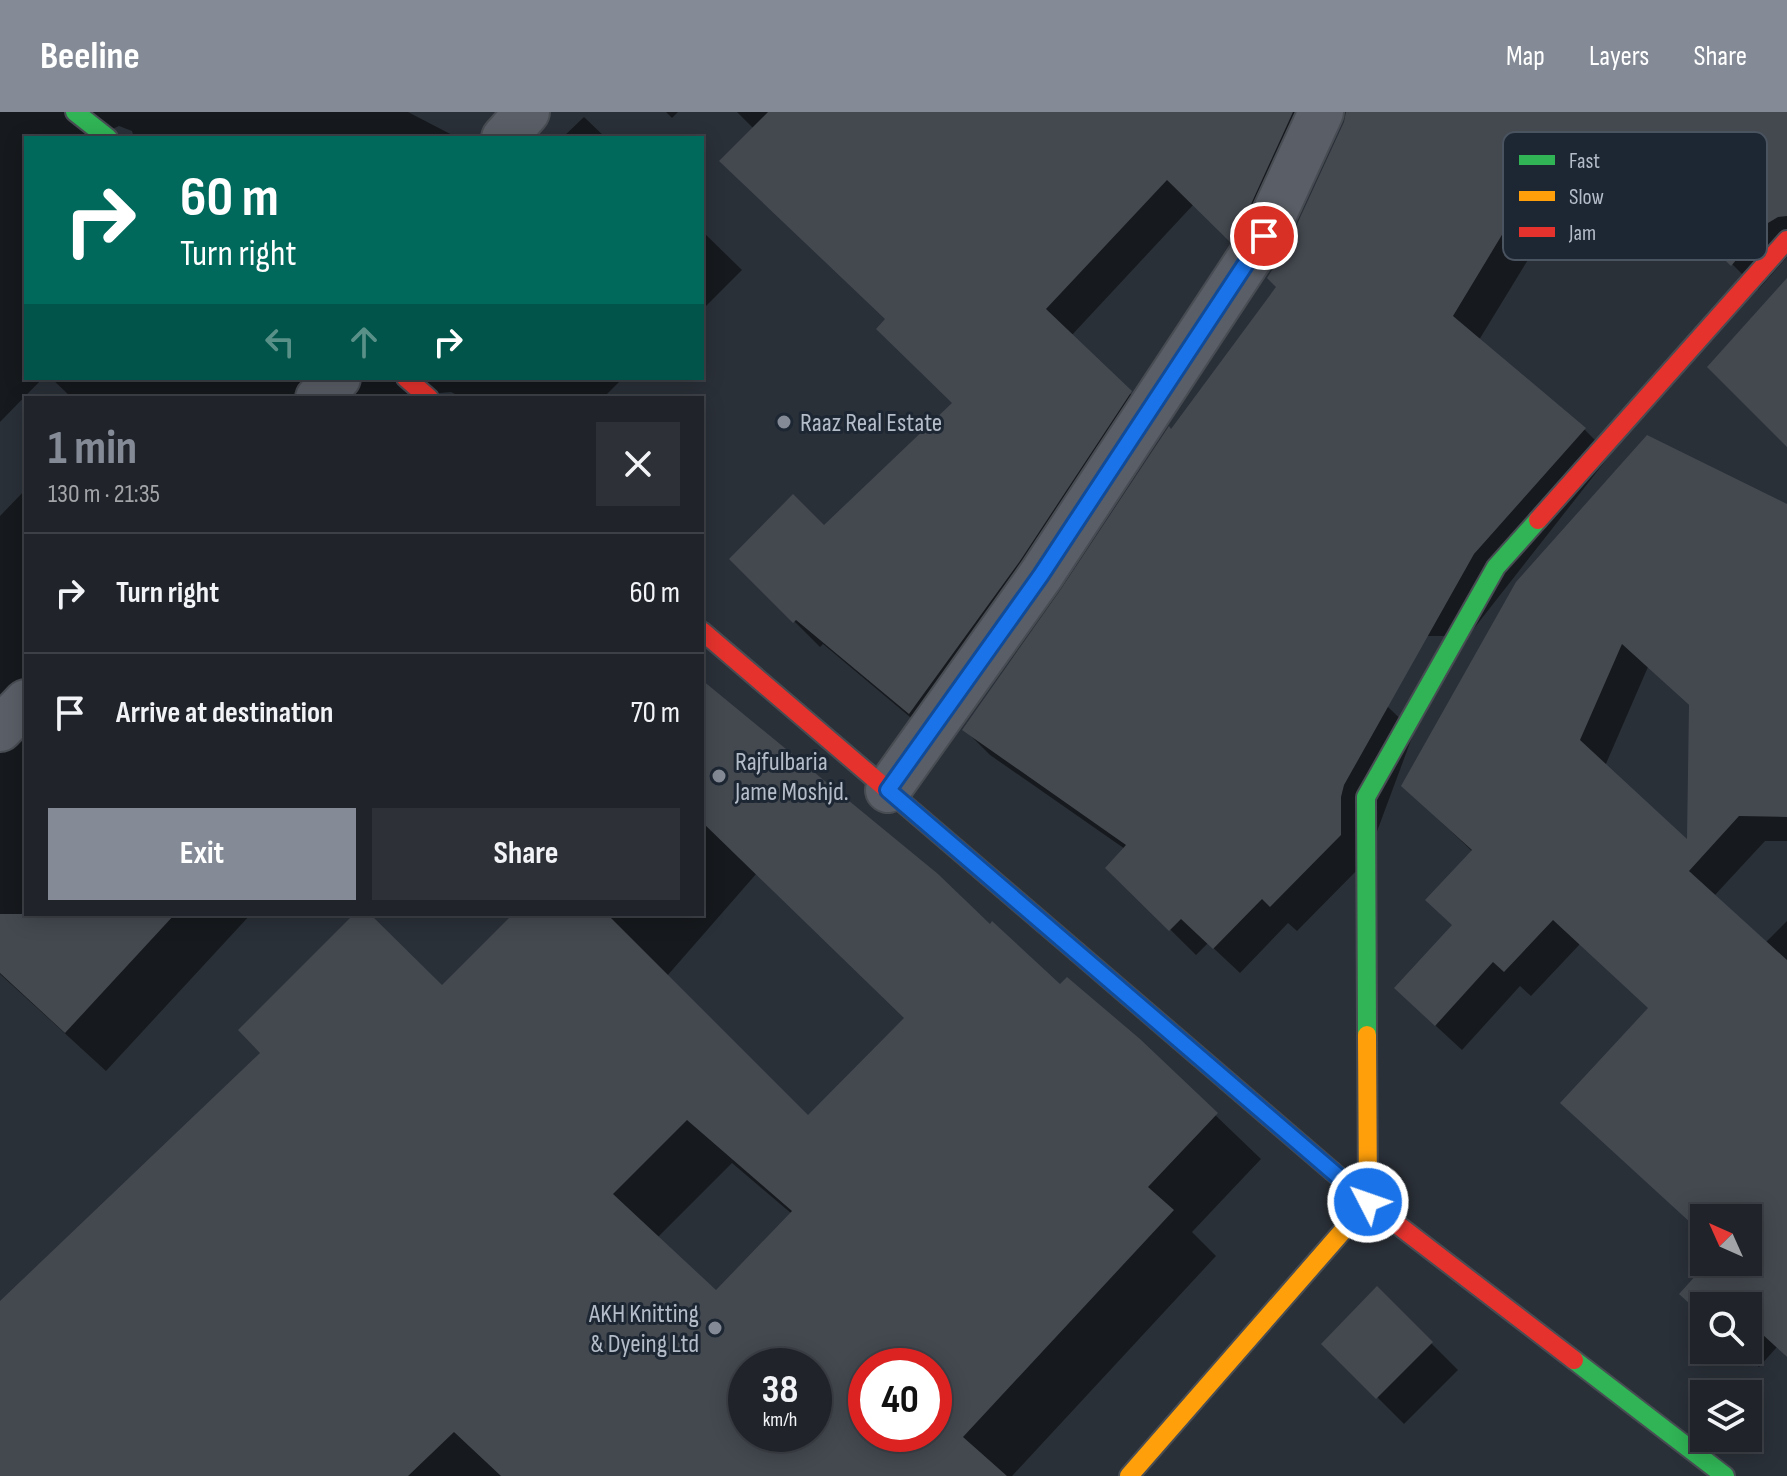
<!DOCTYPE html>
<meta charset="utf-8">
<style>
body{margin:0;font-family:"Sofia Sans Condensed",sans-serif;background:#2d3036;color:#f1f3f6;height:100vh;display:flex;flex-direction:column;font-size:30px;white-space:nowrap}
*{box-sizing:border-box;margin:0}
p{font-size:26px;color:#a2a4a8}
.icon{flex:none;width:44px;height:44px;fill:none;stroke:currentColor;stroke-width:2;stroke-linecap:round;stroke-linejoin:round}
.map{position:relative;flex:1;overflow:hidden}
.panel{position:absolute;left:24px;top:284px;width:680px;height:520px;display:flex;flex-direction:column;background:#20242a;border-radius:0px;box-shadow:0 4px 20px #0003,0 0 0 2px #3d4147}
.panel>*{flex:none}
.banner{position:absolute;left:24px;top:24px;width:680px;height:244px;border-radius:0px;box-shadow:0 4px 20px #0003,0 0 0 2px #3d4147;background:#00695c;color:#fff;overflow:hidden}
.needle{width:52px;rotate:315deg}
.tools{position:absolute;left:1690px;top:1092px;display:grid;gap:16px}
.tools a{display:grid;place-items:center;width:72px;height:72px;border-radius:0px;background:#20242a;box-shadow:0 4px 20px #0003,0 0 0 2px #3d4147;font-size:40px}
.speed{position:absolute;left:728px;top:1236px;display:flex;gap:16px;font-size:40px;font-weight:700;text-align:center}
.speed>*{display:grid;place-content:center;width:104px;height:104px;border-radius:50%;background:#20242a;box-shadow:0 4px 20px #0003,0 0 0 2px #3d4147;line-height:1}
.speed small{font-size:20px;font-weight:400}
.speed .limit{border:12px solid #d22;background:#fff;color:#111}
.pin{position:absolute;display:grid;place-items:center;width:68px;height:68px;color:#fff;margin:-34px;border:4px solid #fff;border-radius:50%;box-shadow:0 2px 8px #0007}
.me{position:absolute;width:88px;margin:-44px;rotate:311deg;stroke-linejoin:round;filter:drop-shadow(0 0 6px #0008)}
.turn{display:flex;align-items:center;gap:28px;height:168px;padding:0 24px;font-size:36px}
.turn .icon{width:104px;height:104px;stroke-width:2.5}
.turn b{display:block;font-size:56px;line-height:68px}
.lanes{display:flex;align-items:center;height:76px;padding:0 24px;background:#0003;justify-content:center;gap:40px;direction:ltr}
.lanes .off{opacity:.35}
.round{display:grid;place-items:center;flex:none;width:84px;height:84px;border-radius:0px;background:#2d3036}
.summary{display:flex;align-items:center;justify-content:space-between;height:136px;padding:0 24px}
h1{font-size:48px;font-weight:700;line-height:60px;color:#848b96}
.action{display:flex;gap:16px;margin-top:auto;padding:16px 24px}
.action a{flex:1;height:92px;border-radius:0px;background:#848b96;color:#fff;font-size:32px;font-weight:700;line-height:92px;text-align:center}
.action a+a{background:#2d3036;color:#f1f3f6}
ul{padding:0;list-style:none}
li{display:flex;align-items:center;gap:24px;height:120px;padding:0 24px;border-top:2px solid #3d4147}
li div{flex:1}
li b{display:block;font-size:30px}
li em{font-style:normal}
header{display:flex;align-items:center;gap:48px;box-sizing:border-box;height:112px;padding:0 40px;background:#848b96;color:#fff}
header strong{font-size:38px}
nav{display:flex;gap:44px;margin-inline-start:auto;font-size:28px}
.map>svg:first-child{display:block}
.shadow{fill:#0007;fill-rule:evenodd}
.building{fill:#444950;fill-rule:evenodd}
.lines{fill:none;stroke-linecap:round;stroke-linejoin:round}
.street-casing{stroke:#484c53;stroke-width:48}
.fast-casing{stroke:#484c53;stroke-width:22}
.slow-casing{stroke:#484c53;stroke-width:22}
.jam-casing{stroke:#484c53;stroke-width:22}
.street{stroke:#5a5e66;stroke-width:44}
.fast{stroke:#30b455;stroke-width:18}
.slow{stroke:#ff9f0a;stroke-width:18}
.jam{stroke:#e5322d;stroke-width:18}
.route-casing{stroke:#114b97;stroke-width:20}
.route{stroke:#1a73e8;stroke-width:14}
.poi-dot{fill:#848b96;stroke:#1d2633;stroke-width:3}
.labels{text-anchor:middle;stroke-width:6;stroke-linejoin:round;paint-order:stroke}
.poi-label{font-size:26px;fill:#b4bcc9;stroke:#1d2633;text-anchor:start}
.key{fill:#1d2633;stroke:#4a5360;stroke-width:2}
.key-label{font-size:22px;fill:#b4bcc9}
</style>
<header>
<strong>Beeline</strong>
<nav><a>Map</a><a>Layers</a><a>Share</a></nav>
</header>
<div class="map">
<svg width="1787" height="1364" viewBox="0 0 1787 1364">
<rect width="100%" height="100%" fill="#2a3038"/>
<g class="shadow">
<polygon points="0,0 408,0 458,26 134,26 132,19 119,14 93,26 26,26 26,266 43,266 0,310"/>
<polygon points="666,0 678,0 672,6"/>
<polygon points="737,0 1346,0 1333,4 1257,154 1194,92 1071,224 1156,307 935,626 823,532 820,535 732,447 823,416 954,291 887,208 754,17"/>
<polygon points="1348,0 1787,0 1787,145 1758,178 1630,50 1589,90 1573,74 1479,228 1585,318 1610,343 1468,524 1409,524 1377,590 1388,595 1414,620 1366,749 1297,819 1288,811 1240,861 1208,831 1196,843 1107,755 1125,737 990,643 964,617 1171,320 1279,175 1288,135 1346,11"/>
<polygon points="584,5 606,26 562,26"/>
<polygon points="702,119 742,158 702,198"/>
<polygon points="51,266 623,266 603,286 455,286 455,282 451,280 439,281 430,286 72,286"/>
<polygon points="26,377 26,802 251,802 106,959 0,862 0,404"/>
<path d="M1787 395V729H1765L1714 784 1765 831 1787 809V1245L1777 1235 1759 1255 1740 1238H1748V1194H1704V1204L1682 1182 1710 1150H1748V1106H1704V1123L1650 897 1580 832 1531 884 1520 874 1462 938 1423 902 1454 814 1473 740 1403 674ZM1648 555 1691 595 1689 732 1605 654Z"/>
<path d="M702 571 1060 875 1138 929 1261 1047 1192 1120 1216 1144 1012 1364H0V1192L263 941 357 802H367L442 876 516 802H702ZM757 761 907 907 808 1006 667 864ZM732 1051 792 1102 716 1181 657 1126ZM746 1254H814V1322H746ZM866 1254H934V1322H866Z"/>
<polygon points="1377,1177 1458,1258 1404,1312 1324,1232"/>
</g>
<g class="building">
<polygon points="768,0 1293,0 1242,112 1230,130 1167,68 1046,197 1132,279 1020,449 909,602 796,508 793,511 729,447 793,382 824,413 952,291 876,217 885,207 719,49"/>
<polygon points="1346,0 1787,0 1787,104 1778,105 1768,111 1731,154 1603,26 1562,66 1546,50 1453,204 1586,316 1474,442 1344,673 1341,685 1341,723 1270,795 1262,787 1213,837 1181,807 1169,819 1105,756 1126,733 962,618 1061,477 1169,314 1171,317 1276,175 1267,166 1287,134 1344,10"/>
<polygon points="1787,166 1787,335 1707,255"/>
<path d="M1647 323 1787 392V705L1739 704 1689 759 1787 848V1245L1750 1211 1748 1214V1194H1704V1205L1679 1182 1708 1150H1748V1106H1704V1123L1560 991 1648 896 1553 808 1504 860 1493 850 1435 914 1394 876 1452 813 1425 788 1472 738 1401 674 1516 470ZM1622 532 1689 593 1687 727 1580 628Z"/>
<path d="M702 568 938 762 990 812 992 809 1060 872 1067 865 1140 927 1218 1001 1148 1075 1174 1098 963 1325 1007 1364H501L454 1320 408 1364H0V1189L260 941 238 918 354 802H370L442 873 513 802H607L808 1003 904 906 702 710ZM687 1008 792 1099 716 1178 613 1082ZM746 1254H814V1322H746ZM866 1254H934V1322H866Z"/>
<polygon points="0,802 175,802 65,921 0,861"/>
<polygon points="1377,1174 1433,1230 1376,1287 1321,1232"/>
</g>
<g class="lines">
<defs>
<g id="street">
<polyline points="504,26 527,0"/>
<polyline points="318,286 338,266"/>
<polyline points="0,617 26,590"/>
<polyline points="888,678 1041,463 1264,124 1321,0"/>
</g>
<g id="fast">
<polyline points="75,0 108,26"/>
<polyline points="1367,923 1366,685 1496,455 1538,408"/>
<polyline points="1574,1248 1725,1364"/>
</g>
<g id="slow">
<polyline points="1077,840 1332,1059"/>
<polyline points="1129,1364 1368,1090 1367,923"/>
</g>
<g id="jam">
<polyline points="406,266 429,286"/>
<polyline points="1538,408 1787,128"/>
<polyline points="702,519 1077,840"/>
<polyline points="1332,1059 1368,1090 1574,1248"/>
</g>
</defs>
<use href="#street" class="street-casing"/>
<use href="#fast" class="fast-casing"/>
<use href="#slow" class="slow-casing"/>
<use href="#jam" class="jam-casing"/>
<use href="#street" class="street"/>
<use href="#fast" class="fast"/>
<use href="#slow" class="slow"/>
<use href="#jam" class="jam"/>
</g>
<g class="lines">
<defs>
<polyline id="route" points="1264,124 1041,463 888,678 1368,1090"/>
</defs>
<use href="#route" class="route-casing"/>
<use href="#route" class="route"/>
</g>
<g class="poi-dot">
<circle cx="784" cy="310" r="8"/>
<circle cx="719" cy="664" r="8"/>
<circle cx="715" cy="1216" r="8"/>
</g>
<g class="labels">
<g class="poi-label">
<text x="800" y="319">Raaz Real Estate</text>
<text x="735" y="658">Rajfulbaria<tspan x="735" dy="30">Jame Moshjd.</tspan></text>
<text x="699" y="1210" text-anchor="end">AKH Knitting<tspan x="699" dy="30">&amp; Dyeing Ltd</tspan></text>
</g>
</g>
<rect x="1503" y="20" width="264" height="128" rx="12" class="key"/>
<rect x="1519" y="43" width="36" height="10" fill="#30b455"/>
<rect x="1519" y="79" width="36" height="10" fill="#ff9f0a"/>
<rect x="1519" y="115" width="36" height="10" fill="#e5322d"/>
<g class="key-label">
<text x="1569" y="56">Fast</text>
<text x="1569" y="92">Slow</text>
<text x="1569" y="128">Jam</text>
</g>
</svg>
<div class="tools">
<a><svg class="needle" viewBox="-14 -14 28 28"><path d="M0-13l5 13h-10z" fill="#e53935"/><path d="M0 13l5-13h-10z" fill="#a2a4a8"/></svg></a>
<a><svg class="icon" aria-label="search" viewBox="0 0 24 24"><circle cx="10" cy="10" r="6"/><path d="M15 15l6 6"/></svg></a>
<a><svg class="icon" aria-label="layers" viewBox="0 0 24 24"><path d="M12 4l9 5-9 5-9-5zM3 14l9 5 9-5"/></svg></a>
</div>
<div class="speed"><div>38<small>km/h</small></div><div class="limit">40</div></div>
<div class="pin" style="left:1264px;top:124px;background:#d93025"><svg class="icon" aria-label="arrive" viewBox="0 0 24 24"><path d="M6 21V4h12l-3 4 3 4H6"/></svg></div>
<svg class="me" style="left:1368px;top:1090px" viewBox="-20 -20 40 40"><circle r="17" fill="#1a73e8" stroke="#fff" stroke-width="3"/><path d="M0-11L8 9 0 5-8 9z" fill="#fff"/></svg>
<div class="banner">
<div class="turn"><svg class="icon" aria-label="right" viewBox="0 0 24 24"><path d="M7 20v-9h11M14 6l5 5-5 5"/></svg><div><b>60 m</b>Turn right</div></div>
<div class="lanes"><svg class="icon off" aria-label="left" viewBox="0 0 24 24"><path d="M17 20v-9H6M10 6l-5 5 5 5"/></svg><svg class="icon off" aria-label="ahead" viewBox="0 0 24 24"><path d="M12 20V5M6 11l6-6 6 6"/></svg><svg class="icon" aria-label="right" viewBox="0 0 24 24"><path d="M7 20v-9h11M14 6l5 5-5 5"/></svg></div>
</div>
<section class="panel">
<div class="summary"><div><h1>1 min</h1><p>130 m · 21:35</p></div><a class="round"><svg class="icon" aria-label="close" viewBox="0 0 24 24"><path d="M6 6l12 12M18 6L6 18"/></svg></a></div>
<ul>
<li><svg class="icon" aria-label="right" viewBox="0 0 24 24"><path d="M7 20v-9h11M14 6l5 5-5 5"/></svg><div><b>Turn right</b></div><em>60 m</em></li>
<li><svg class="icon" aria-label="arrive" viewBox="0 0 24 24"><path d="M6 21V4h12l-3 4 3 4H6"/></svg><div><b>Arrive at destination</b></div><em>70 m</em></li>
</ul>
<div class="action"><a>Exit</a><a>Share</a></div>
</section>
</div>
